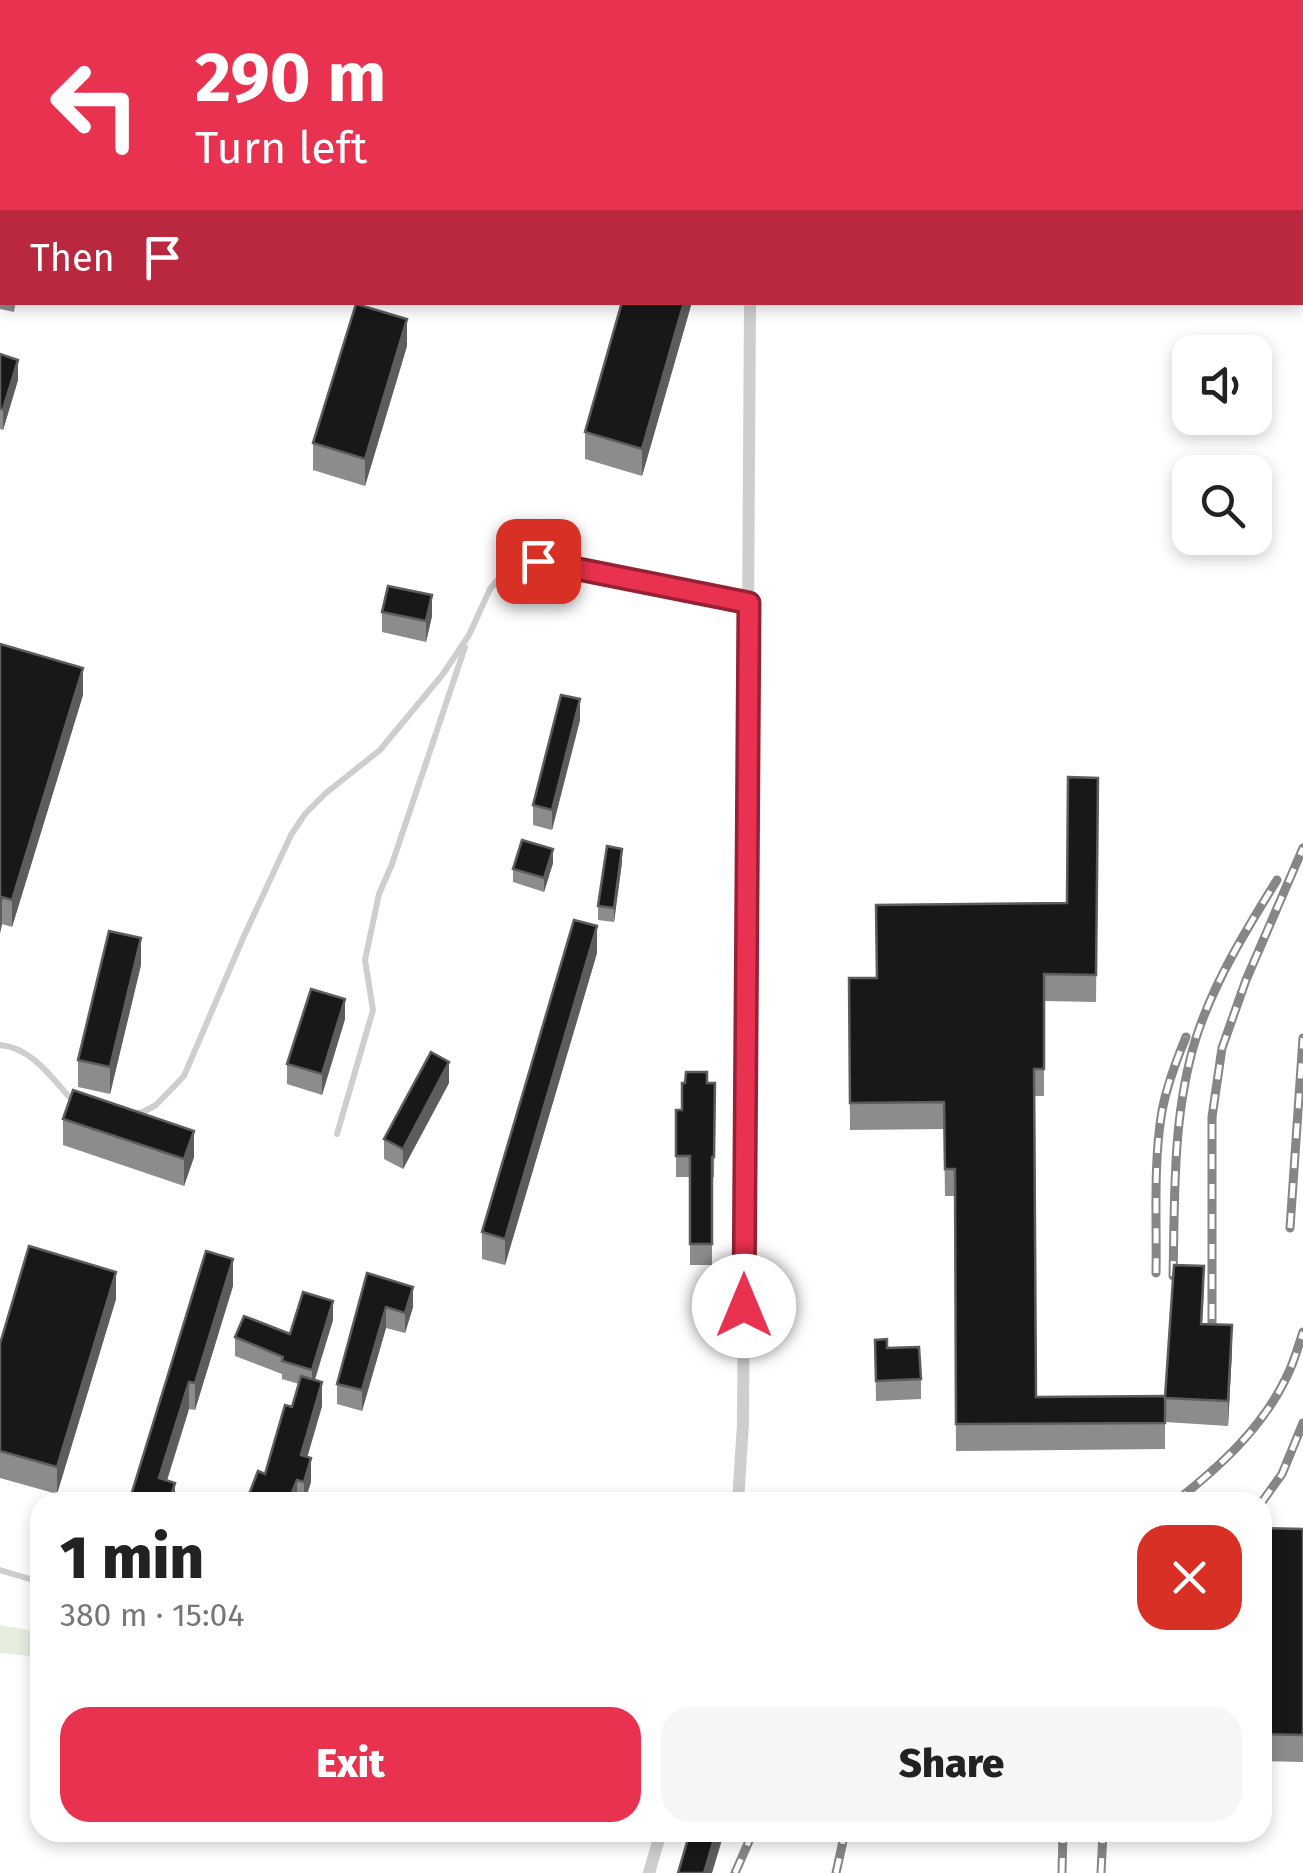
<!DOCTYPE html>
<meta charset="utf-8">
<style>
body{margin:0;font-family:"Fira Sans",sans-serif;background:#f6f6f6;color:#222;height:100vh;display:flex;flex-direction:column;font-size:38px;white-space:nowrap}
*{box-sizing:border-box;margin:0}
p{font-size:32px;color:#767676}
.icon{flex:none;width:55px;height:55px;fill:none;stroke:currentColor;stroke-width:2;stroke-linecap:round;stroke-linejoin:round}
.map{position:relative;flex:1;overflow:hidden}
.drawer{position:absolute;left:30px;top:1492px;width:1242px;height:350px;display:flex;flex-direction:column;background:#fff;border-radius:30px;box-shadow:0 5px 15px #0003}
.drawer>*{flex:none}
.hud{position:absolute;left:0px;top:0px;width:1305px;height:305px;box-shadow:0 5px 15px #0003;background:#e93250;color:#fff;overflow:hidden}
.controls{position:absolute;left:1172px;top:335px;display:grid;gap:20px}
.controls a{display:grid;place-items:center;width:100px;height:100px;border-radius:20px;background:#fff;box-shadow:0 5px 15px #0003;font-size:50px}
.pin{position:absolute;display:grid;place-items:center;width:85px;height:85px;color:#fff;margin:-42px;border-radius:20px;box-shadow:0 5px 15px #0006}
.me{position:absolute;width:110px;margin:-55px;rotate:0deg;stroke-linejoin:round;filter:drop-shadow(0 0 8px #0008)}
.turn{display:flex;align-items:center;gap:35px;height:210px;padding:0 30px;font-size:45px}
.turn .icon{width:130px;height:130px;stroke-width:2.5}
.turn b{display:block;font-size:70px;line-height:85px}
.then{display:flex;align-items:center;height:95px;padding:0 30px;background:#0003;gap:20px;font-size:38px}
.round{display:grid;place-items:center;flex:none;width:105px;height:105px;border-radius:30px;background:#f6f6f6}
.summary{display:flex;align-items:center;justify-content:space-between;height:170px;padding:0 30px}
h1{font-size:60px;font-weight:800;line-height:75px}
.button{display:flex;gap:20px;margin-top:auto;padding:20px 30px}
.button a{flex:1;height:115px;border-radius:30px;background:#e93250;color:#fff;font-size:40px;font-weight:800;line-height:115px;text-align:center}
.button a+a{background:#f6f6f6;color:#222}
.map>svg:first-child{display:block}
.green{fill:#e8eedf}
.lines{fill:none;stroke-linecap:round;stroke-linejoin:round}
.lane{stroke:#cecece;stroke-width:6}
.street{stroke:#cecece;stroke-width:12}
.rail-casing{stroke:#868686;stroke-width:9}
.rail{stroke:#fff;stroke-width:5;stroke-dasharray:15;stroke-linecap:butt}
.wall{fill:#8c8c8c}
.shaded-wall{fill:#5d5d5d}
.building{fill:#181818;stroke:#5d5d5d;stroke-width:2.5}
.route-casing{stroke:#972034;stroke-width:25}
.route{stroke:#e93250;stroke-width:18}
</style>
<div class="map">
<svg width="1303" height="1873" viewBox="0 0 1303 1873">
<rect width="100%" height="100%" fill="#fff"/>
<polygon class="green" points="0,1625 40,1632 40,1657 0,1653"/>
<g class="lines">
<g class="lane">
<polyline points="525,0 533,2"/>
<path d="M0 1045C32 1048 51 1077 71 1099L77 1102"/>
<polyline points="132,1114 143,1112 156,1105 184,1076 244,936 291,835 305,814 326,793 380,750 443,674 469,635 490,589 500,577 512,567 526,562 538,561 748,603"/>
<polyline points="337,1134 373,1010 365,960 379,894 392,864 465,647"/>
<polyline points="0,1570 40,1582"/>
</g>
<g class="street">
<polyline points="750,2 750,0"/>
<polyline points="738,1502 743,1424 750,302"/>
<polyline points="649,1873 661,1832"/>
</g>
<defs>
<g id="rail">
<polyline points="1290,1228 1303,1038"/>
<path d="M1156 1273C1157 1220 1153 1164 1162 1111 1167 1085 1176 1061 1186 1037"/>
<path d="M1173 1276C1175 1197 1172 1115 1196 1038 1214 982 1246 930 1277 880"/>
<polyline points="1212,1349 1212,1117 1222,1048 1246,980 1303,848"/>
<path d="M1175 1502C1219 1467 1262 1429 1287 1376 1294 1362 1298 1347 1303 1332"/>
<polyline points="1262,1502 1282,1474 1303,1423"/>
<polyline points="735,1873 753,1832"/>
<polyline points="836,1873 845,1832"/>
<polyline points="1062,1873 1063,1832"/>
<polyline points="1101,1873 1103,1832"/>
</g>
</defs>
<use href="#rail" class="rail-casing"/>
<use href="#rail" class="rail"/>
</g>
<g class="wall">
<polygon points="0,0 14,0 14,2 2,2 2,18 0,17"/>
<polygon points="162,0 200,0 200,2 171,2"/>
<polygon points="0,221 2,222 2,302 16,302 14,312 0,309"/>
<polygon points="622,302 692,302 642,476 585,459 585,432"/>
<polygon points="407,346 365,486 313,470 313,443"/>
<polygon points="0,354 18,380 3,430 0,429"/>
<polygon points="382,612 432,616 426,642 382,632"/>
<polygon points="0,644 83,695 12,927 2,924 0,933"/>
<polygon points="580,720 552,830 533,825 533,805"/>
<polygon points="1098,778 1096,1002 1044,1001 1044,1096 1035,1096 1036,1397 1165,1396 1204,1291 1202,1324 1232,1350 1228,1426 1165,1422 1165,1449 956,1451 955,1196 945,1196 944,1129 850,1130 849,978 877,978 1067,903"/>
<polygon points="622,862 614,922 598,920 598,906"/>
<polygon points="553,863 544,892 513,882 513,869"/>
<polygon points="597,953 505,1265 482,1259 482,1232"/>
<polygon points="141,965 110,1094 78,1087 78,1060"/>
<polygon points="345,1019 322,1095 287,1084 287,1064"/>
<polygon points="449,1083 403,1169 384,1159 384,1139"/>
<polygon points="707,1083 715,1083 714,1177 712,1177 712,1265 690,1265 690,1177 676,1177 676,1110 682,1110"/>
<polygon points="63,1119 194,1157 184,1186 63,1145"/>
<polygon points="233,1286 195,1410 189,1409 167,1481 175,1502 129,1502"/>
<polygon points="116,1299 57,1494 0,1478 0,1344"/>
<polygon points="359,1299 413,1307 405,1333 386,1328 362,1411 337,1404 337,1384 359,1307"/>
<polygon points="333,1320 315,1380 322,1406 307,1457 311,1482 305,1502 246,1502 265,1474 292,1407 299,1384 282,1379 282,1374 235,1356 235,1337 290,1334"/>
<polygon points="875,1340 887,1348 921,1379 921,1399 876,1401"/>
<polygon points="1303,1529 1303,1762 1262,1761 1262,1571"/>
</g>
<g class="shaded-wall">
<polygon points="684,302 692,302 642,476 642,449"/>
<polygon points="407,319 407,346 365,486 365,459"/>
<polygon points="18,360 18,380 3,430 3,409"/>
<polygon points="432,595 432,616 426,642 426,621"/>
<polygon points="83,668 83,695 12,927 12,900"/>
<polygon points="580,699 580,720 552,830 552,810"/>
<polygon points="553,849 553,863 544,892 544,878"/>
<polygon points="622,849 622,862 614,922 614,908"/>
<polygon points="2,897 2,924 0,933 0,906"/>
<polygon points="597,926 597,953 505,1265 505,1239"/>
<polygon points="141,938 141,965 110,1094 110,1067"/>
<polygon points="345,999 345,1019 322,1095 322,1074"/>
<polygon points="449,1062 449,1083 403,1169 403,1149"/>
<polygon points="194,1131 194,1157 184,1186 184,1159"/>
<polygon points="233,1259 233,1286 195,1410 195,1383"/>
<polygon points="116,1272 116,1299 57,1494 57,1467"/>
<polygon points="413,1287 413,1307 405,1333 405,1313"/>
<polygon points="333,1301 333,1320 312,1388 312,1370"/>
<polygon points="386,1307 386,1328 362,1411 362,1390"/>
<polygon points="1232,1325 1232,1350 1228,1426 1228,1401"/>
<polygon points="189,1382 189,1409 160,1502 159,1478"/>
<polygon points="322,1382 322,1406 301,1479 301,1455"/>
<polygon points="311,1458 311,1482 304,1502 304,1482"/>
<polygon points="297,1480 297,1502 288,1502"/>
<polygon points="175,1483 175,1502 169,1502"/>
<polygon points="716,1832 722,1832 722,1840 712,1873 704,1873"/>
</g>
<g class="building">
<polygon points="0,221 2,222 2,282 0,282"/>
<polygon points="622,302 684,302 642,449 585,432"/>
<polygon points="356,304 407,319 365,459 313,443"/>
<polygon points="0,354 18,360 3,409 0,409"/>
<polygon points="388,586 432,595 426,621 382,612"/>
<polygon points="0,644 83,668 12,900 2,897 0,906"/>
<polygon points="561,695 580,699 552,810 533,805"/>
<polygon points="1068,777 1098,778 1096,975 1044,974 1044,1069 1034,1069 1036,1397 1165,1396 1165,1423 956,1424 955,1169 945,1169 944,1102 850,1103 849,978 877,978 876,905 1067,903"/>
<polygon points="522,840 553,849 544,878 513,869"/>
<polygon points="607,846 622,849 614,908 598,906"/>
<polygon points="574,920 597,926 505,1239 482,1232"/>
<polygon points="109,931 141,938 110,1067 78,1060"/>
<polygon points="311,989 345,999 322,1074 287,1064"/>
<polygon points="431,1052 449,1062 403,1149 384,1139"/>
<polygon points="686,1072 707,1072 707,1083 715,1083 714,1157 712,1157 712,1244 690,1244 690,1156 676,1156 676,1110 682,1110 682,1083 685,1083"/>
<polygon points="73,1090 194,1131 184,1159 63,1119"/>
<polygon points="29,1246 116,1272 57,1467 0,1451 0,1344"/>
<polygon points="206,1251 233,1259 195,1383 189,1382 159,1478 175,1483 169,1502 129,1502"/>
<polygon points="1174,1265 1204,1266 1201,1324 1232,1325 1228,1401 1165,1398"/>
<polygon points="367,1273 413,1287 405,1313 386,1307 362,1390 337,1384"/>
<polygon points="303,1292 333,1301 312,1370 282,1361 283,1357 235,1337 244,1316 290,1334"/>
<polygon points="887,1339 887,1348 919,1347 921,1379 876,1381 875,1340"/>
<polygon points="301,1376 322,1382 301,1455 311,1458 304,1482 297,1480 288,1502 246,1502 258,1471 265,1474 285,1405 292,1407"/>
<polygon points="1263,1528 1303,1529 1303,1735 1262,1734"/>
<polygon points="690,1832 716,1832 704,1873 678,1873"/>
</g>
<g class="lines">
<defs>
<polyline id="route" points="538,561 749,603 744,1306"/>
</defs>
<use href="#route" class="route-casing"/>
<use href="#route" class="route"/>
</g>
</svg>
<div class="controls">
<a><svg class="icon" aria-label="sound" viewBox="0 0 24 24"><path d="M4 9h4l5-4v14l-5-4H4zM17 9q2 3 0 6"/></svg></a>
<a><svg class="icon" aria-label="search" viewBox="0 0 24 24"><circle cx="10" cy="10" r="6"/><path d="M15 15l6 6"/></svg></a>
</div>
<div class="pin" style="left:538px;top:561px;background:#d93025"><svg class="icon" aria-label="arrive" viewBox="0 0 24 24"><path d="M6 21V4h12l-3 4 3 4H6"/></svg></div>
<svg class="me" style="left:744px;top:1306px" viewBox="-20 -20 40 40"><circle r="19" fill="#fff"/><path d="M0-13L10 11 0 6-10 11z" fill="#e93250"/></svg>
<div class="hud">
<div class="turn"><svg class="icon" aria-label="left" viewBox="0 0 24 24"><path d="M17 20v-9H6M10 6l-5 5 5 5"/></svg><div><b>290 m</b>Turn left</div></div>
<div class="then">Then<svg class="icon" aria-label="arrive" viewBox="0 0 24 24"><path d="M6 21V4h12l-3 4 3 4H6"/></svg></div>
</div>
<section class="drawer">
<div class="summary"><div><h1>1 min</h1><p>380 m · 15:04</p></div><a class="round" style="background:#d93025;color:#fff"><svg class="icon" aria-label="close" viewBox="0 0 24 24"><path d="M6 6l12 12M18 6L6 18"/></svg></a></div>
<div class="button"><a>Exit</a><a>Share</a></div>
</section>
</div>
